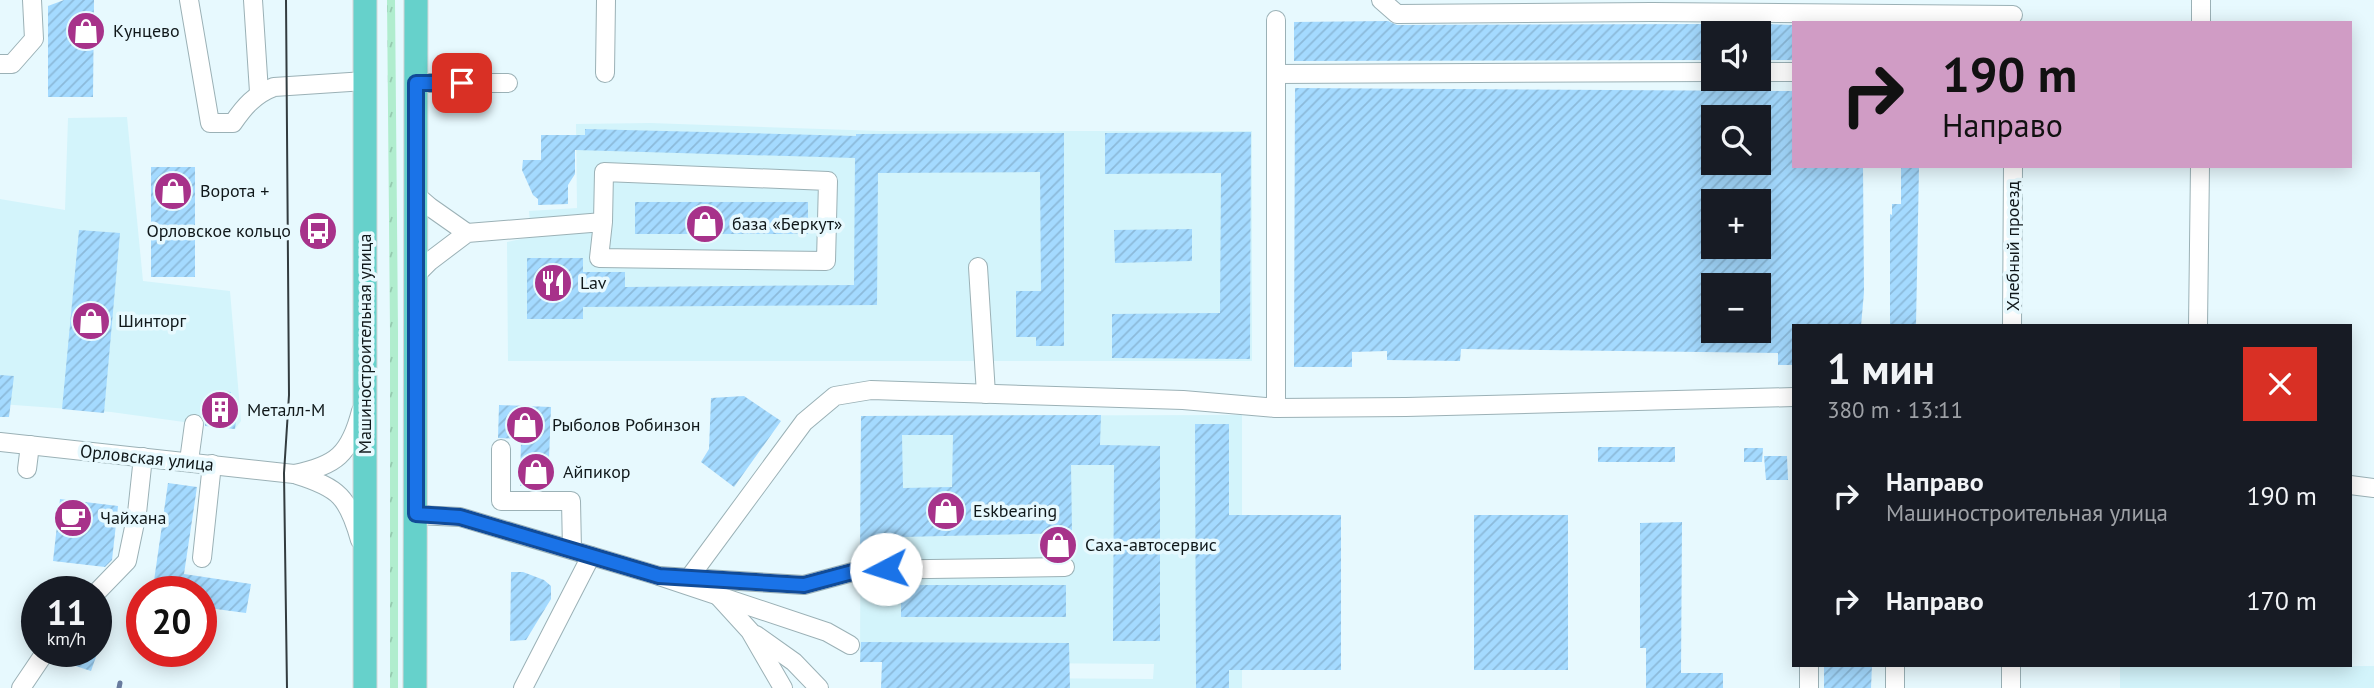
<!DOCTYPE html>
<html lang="ru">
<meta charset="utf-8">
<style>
body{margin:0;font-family:"PT Sans",sans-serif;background:#242831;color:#f1f3f6;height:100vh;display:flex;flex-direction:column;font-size:26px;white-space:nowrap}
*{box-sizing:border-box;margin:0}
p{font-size:23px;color:#9ea1a6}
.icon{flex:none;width:38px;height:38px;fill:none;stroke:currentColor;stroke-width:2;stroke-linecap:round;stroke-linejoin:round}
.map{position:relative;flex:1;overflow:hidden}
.drawer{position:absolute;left:1792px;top:324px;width:560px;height:343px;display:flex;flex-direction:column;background:#171b24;border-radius:0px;box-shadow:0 4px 18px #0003}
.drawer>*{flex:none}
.banner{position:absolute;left:1792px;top:21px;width:560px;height:147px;border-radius:0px;box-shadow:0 4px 18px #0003;background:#d09cc5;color:#111;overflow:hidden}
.tools{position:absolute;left:1701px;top:21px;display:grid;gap:14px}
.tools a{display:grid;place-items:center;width:70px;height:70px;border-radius:0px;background:#171b24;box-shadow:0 4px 18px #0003;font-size:35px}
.speed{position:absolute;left:21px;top:576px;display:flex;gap:14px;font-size:35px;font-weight:700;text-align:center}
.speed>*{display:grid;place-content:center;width:91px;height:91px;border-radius:50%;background:#171b24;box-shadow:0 4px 18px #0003;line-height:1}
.speed small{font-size:18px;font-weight:400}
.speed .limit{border:10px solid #d22;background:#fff;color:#111}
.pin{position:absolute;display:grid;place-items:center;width:60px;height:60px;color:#fff;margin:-30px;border-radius:14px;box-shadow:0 4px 10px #0006}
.me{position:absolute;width:77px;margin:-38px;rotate:265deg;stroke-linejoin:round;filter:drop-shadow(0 0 5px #0008)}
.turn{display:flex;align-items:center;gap:24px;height:147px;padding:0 35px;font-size:32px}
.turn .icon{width:91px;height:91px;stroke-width:2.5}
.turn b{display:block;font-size:49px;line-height:60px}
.round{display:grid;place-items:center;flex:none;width:74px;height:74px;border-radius:0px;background:#242831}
.head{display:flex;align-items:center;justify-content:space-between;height:119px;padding:0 35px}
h1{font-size:42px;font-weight:600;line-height:52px}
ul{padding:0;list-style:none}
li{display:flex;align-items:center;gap:21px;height:105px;padding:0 35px}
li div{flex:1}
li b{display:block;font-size:26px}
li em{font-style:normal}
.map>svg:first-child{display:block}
.built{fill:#d3f4fb}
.grass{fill:url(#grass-tufts)}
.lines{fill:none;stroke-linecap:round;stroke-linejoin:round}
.stream{stroke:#687b9e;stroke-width:5}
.building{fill:url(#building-hatch);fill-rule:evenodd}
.minor-casing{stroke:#9bb1b6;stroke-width:20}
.major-casing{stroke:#d4d5d6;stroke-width:25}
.minor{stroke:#fff;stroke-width:18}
.major{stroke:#66d1cb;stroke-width:23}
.tram{stroke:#333c3f;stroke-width:2}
.route-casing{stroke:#114b97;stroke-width:18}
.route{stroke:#1a73e8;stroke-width:12}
.labels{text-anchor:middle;stroke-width:7;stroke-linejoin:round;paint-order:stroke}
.poi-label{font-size:18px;fill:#10181a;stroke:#e7f9fe;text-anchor:start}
.street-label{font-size:18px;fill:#10181a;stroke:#e7f9fe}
</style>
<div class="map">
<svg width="2374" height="688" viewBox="0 0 2374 688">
<defs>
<pattern id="grass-tufts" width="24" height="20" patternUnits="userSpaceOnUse" patternTransform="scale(1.75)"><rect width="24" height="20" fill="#b0edce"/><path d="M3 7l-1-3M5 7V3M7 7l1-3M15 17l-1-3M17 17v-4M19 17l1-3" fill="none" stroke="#96cab0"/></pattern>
<pattern id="building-hatch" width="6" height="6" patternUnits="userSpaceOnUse" patternTransform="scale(1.75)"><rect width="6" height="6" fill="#a4daff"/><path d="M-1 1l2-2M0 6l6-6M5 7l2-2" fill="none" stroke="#8cbada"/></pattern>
</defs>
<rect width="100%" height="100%" fill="#e7f9fe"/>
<g class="built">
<polygon points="127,117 143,281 230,291 241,421 235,429 111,412 0,404 0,199 65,210 68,118"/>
<polygon points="650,123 881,131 1252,131 1252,361 508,361 507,242 531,237 529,211 577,208 576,124"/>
<polygon points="1242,415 1242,688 881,688 882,677 1153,679 1154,664 860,662 861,416"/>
<polygon points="2374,666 2374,688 2120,688 2120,667"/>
</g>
<polygon class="grass" points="387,0 395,0 398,331 398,688 390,688 390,332"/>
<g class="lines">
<polyline class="stream" points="119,688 120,683"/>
</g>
<g class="building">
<polygon points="64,0 94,0 93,97 48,97 48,6"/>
<polygon points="1388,21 1397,25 1713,24 1713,60 1294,61 1294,22"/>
<polygon points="1759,24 1794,25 1794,60 1759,60"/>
<path d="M1295 88 1794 91V166H1863L1864 292 1861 326H1794V365H1778V353L1461 349 1460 361 1387 360V351L1352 352V367H1294ZM1713 117H1759V163H1713ZM1713 201H1759V247H1713ZM1713 277H1759V339L1713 338Z"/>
<polygon points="585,129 856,136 856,134 1064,133 1064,346 1036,346 1036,337 1016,337 1016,291 1041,291 1040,172 878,173 877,305 583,307 583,319 527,319 527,258 583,258 583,272 625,272 625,287 854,285 855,158 575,150 575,174 568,185 568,204 538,205 538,199 533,195 522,170 523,160 541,160 541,135 585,135"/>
<polygon points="1251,132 1250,359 1112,358 1112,314 1220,313 1221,173 1105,174 1105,133"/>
<polygon points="1901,166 1919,166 1916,326 1890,326 1890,214 1892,215 1892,204 1901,204"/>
<rect x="151" y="167" width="44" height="110"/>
<rect x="635" y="202" width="173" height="32"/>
<polygon points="1192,229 1192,261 1115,263 1114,230"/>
<polygon points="79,230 120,233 104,413 62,409"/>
<polygon points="0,375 14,376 9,417 0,417"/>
<polygon points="218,391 231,392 229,409 237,411 235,429 205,426 207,407"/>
<polygon points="744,396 781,421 734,487 701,462 709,449 711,398"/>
<polygon points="499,405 551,407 548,486 520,486 521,439 498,438"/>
<path d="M1101 415 1100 445 1160 446V641H1113L1114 465H1071L1072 533 903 537V558L860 559 861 416ZM902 435H953L952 487 903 488Z"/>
<polygon points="1195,424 1229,424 1229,515 1341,515 1341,670 1229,670 1229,688 1196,688"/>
<rect x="1598" y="447" width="77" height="15"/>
<polygon points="1744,448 1763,448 1762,462 1744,462"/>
<polygon points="1764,456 1787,456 1788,480 1766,480"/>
<polygon points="168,483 197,487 184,574 251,584 246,613 201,607 201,592 160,592 162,582 154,581"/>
<polygon points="60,499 118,506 112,560 105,567 53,561"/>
<rect x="1474" y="515" width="94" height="155"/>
<polygon points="1682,522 1681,673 1723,673 1723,688 1646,688 1646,648 1640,648 1640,523"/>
<polygon points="511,572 523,572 544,580 551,586 551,599 526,640 510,641"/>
<rect x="901" y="585" width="165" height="32"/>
<polygon points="861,642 1069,643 1070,688 881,688 882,662 860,662"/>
<polygon points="66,651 98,651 91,671 63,662"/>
<polygon points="1824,665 1872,665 1871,688 1824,688"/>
</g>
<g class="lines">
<defs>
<g id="minor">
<path d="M189 0 210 123H233C244 107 255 94 274 87L365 81"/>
<polyline points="253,0 259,92"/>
<polyline points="1381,0 1397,14 1652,12 2013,15"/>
<polyline points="2201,23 2201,0"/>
<polyline points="0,64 12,64 34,39 32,0"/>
<polyline points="1759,72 1794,72"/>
<polyline points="605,73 606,0"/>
<polyline points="1276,74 1713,72"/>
<polyline points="416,83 508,83"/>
<polyline points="416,195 430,207 467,233"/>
<polyline points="978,267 986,394"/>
<polyline points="416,275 430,261 467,233 603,222 604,172 828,181 826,261 599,258 603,222"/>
<polyline points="2012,326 2013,166"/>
<polyline points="2198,326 2200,166"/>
<polyline points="1276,408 1276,20"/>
<path d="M0 442 294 474C336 466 350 454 361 411"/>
<polyline points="501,449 501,501 571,501 572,550"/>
<polyline points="189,461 194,424"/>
<polyline points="27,469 30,445"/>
<path d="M297 475C339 488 348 497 360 540"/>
<polyline points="2350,485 2374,488"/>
<polyline points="416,515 460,517 659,576 827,632 850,645"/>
<polyline points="202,558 212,464"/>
<polyline points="659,576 689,578 804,422 835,396 871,390 1183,400 1276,408 1406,407 1794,397"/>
<polyline points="689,578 804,585 860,570 1065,567"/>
<polyline points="96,593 127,561 137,513 143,457"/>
<polyline points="719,597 750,631 783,688"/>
<polyline points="756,635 794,662 819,688"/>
<polyline points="1809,665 1809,688"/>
<polyline points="1895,665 1895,688"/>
<polyline points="21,688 46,651"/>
<polyline points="523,688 591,556"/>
<polyline points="2011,688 2011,665"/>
</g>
<g id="major">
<polyline points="365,688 365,0"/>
<polyline points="415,688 416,0"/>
</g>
</defs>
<use href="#minor" class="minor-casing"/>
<use href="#major" class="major-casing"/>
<use href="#minor" class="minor"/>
<use href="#major" class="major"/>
<polyline class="tram" points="286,0 289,395 284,473 287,688"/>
</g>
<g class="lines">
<defs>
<polyline id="route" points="462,83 416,83 416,514 460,517 659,576 804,585 860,570 886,569"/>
</defs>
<use href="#route" class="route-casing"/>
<use href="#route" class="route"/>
</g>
<defs>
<symbol id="shop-disc" viewBox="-11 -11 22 22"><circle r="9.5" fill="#a7328a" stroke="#e7f9fe"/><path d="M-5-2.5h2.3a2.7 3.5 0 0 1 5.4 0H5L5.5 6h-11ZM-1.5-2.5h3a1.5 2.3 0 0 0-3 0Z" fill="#fff"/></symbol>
<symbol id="bus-disc" viewBox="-11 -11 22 22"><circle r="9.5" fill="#a7328a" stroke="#e7f9fe"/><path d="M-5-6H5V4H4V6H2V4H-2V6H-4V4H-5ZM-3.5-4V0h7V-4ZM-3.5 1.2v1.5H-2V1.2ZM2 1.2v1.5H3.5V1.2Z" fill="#fff"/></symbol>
<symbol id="restaurant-disc" viewBox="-11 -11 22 22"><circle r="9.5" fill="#a7328a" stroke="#e7f9fe"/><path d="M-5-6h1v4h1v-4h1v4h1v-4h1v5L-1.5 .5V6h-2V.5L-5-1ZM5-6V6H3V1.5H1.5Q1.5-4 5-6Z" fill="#fff"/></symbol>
<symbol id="building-disc" viewBox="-11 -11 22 22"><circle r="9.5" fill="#a7328a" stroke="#e7f9fe"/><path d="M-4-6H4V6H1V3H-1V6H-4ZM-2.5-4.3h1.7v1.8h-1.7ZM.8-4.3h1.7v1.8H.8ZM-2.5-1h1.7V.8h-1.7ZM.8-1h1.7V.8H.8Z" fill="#fff"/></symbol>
<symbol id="cafe-disc" viewBox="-11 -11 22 22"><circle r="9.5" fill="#a7328a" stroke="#e7f9fe"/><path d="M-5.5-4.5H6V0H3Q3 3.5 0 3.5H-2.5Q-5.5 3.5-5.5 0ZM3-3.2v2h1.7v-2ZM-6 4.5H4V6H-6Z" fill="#fff"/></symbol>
</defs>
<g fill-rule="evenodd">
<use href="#shop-disc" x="64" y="9" width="44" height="44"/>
<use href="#shop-disc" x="151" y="169" width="44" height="44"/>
<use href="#shop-disc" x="683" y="202" width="44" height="44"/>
<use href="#bus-disc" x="296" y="209" width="44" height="44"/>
<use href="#restaurant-disc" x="531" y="261" width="44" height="44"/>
<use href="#shop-disc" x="69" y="299" width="44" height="44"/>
<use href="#building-disc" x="198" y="388" width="44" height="44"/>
<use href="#shop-disc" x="503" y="403" width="44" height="44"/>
<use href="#shop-disc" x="514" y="450" width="44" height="44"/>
<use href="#shop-disc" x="924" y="489" width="44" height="44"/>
<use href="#cafe-disc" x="51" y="496" width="44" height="44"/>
<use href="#shop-disc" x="1036" y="523" width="44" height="44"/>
</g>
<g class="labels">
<g class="poi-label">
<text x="113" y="37">Кунцево</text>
<text x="200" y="197">Ворота +</text>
<text x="732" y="230">база «Беркут»</text>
<text x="291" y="237" text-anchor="end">Орловское кольцо</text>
<text x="580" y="289">Lav</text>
<text x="118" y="327">Шинторг</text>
<text x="247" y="416">Металл-М</text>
<text x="552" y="431">Рыболов Робинзон</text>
<text x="563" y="478">Айпикор</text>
<text x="973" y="517">Eskbearing</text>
<text x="100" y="524">Чайхана</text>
<text x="1085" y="551">Саха-автосервис</text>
</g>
<g class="street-label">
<text transform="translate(2013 246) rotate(-90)" y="6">Хлебный проезд</text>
<text transform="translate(365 344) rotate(-90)" y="6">Машиностроительная улица</text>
<text transform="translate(147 458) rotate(6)" y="6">Орловская улица</text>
</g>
</g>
</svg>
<div class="tools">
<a><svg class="icon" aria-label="sound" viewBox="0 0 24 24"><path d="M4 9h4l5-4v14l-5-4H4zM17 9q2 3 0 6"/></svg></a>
<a><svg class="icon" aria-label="search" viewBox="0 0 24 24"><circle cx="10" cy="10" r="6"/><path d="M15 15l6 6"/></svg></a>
<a>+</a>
<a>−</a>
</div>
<div class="speed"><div>11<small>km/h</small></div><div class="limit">20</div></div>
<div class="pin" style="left:462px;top:83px;background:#d93025"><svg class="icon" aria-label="arrive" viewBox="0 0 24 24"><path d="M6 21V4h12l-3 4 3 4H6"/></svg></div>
<svg class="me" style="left:886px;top:569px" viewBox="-20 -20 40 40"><circle r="19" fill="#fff"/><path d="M0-13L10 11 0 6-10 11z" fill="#1a73e8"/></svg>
<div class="banner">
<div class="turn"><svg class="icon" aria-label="right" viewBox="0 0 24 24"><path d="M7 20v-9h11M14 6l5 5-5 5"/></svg><div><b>190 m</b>Направо</div></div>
</div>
<section class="drawer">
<div class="head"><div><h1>1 мин</h1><p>380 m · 13:11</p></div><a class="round" style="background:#d93025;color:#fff"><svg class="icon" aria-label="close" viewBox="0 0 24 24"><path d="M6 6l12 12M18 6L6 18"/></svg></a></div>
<ul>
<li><svg class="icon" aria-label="right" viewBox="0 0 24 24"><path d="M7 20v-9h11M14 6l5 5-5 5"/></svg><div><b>Направо</b><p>Машиностроительная улица</p></div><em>190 m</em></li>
<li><svg class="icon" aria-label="right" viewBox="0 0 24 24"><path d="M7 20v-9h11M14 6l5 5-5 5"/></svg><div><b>Направо</b></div><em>170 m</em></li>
</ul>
</section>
</div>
